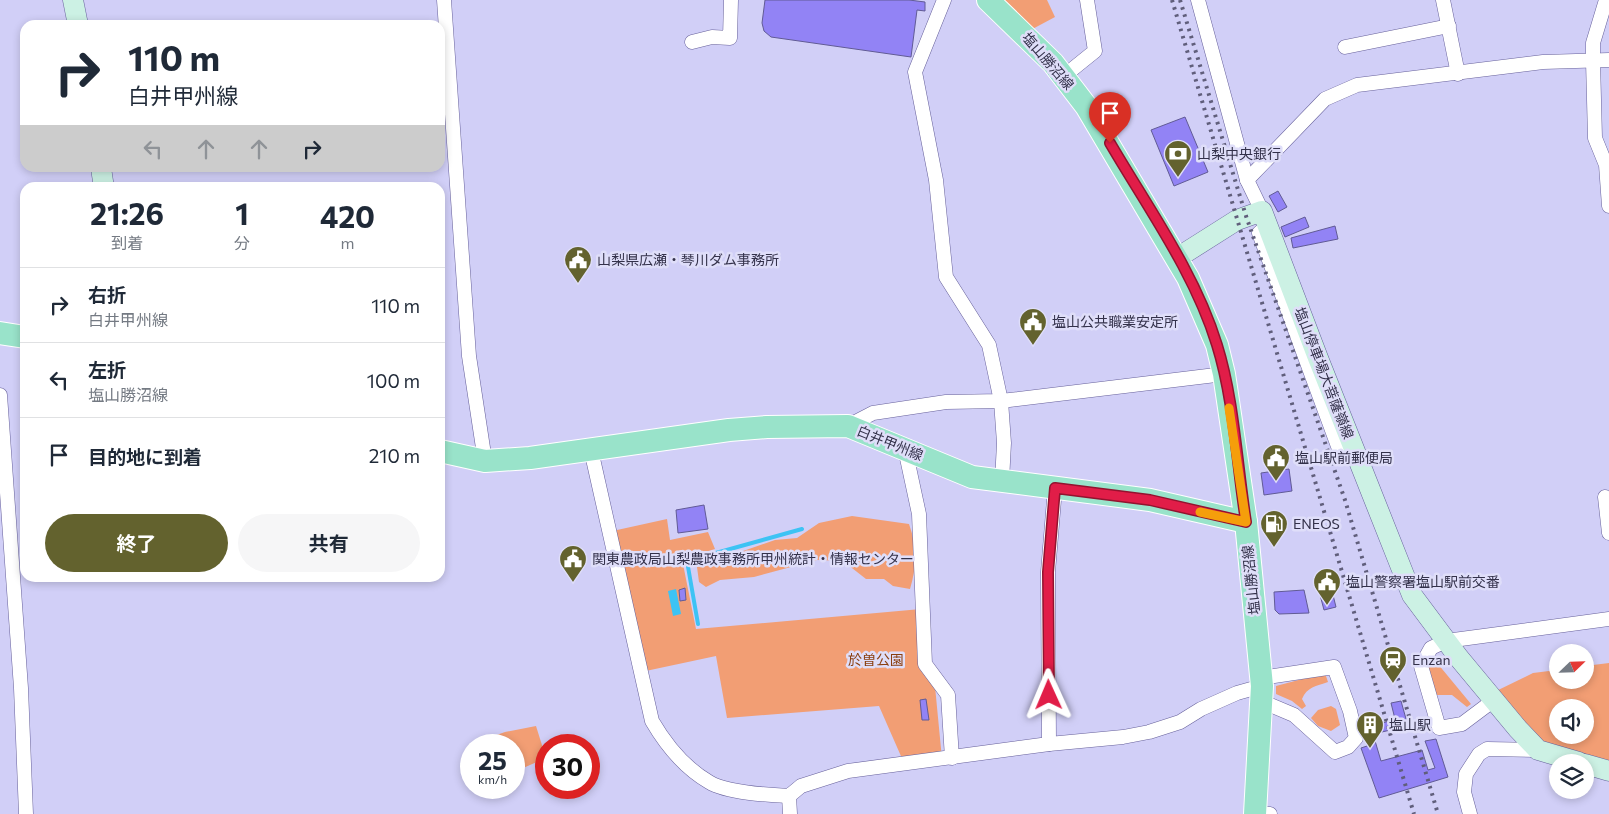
<!DOCTYPE html>
<html lang="ja">
<meta charset="utf-8">
<style>
body{margin:0;font-family:Commissioner,"Noto Sans JP",sans-serif;background:#f6f6f7;color:#1f2937;height:100vh;display:flex;flex-direction:column;font-size:19px;white-space:nowrap}
*{box-sizing:border-box;margin:0}
p{font-size:16px;color:#747a83}
.icon{flex:none;width:28px;height:28px;fill:none;stroke:currentColor;stroke-width:2;stroke-linecap:round;stroke-linejoin:round}
.map{position:relative;flex:1;overflow:hidden}
.drawer{position:absolute;left:20px;top:182px;width:425px;height:400px;display:flex;flex-direction:column;background:#fff;border-radius:15px;box-shadow:0 2px 8px #0003}
.drawer>*{flex:none}
.hud{position:absolute;left:20px;top:20px;width:425px;height:152px;border-radius:15px;box-shadow:0 2px 8px #0003;background:#fff;color:#1f2937;overflow:hidden}
.needle{width:32px;rotate:67deg}
.buttons{position:absolute;left:1549px;top:644px;display:grid;gap:10px}
.buttons a{display:grid;place-items:center;width:45px;height:45px;border-radius:50%;background:#fff;box-shadow:0 2px 8px #0003;font-size:25px}
.speed{position:absolute;left:460px;top:734px;display:flex;gap:10px;font-size:25px;font-weight:700;text-align:center}
.speed>*{display:grid;place-content:center;width:65px;height:65px;border-radius:50%;background:#fff;box-shadow:0 2px 8px #0003;line-height:1}
.speed small{font-size:12px;font-weight:400}
.speed .limit{border:8px solid #d22;background:#fff;color:#111}
.pin{position:absolute;display:grid;place-items:center;width:42px;height:42px;color:#fff;margin:-51px -21px;border-radius:50% 50% 50% 0;rotate:-45deg;box-shadow:0 0 5px #0007}
.pin .icon{rotate:45deg}
.me{position:absolute;width:55px;margin:-28px;rotate:359deg;stroke-linejoin:round;filter:drop-shadow(0 0 4px #0008)}
.turn{display:flex;align-items:center;gap:18px;height:105px;padding:0 25px;font-size:22px}
.turn .icon{width:65px;height:65px;stroke-width:2.5}
.turn b{display:block;font-size:35px;line-height:42px}
.lanes{display:flex;align-items:center;height:48px;padding:0 25px;background:#0003;justify-content:center;gap:25px;direction:ltr}
.lanes .off{opacity:.35}
.eta{display:flex;justify-content:space-evenly;align-items:center;height:85px;text-align:center}
.eta b{font-size:30px;font-weight:700;line-height:35px}
.action{display:flex;gap:10px;margin-top:auto;padding:10px 25px}
.action a{flex:1;height:58px;border-radius:30px;background:#63622e;color:#fff;font-size:20px;font-weight:700;line-height:58px;text-align:center}
.action a+a{background:#f6f6f7;color:#1f2937}
ul{padding:0;list-style:none}
li{display:flex;align-items:center;gap:15px;height:75px;padding:0 25px;border-top:1px solid #e0e1e3}
li div{flex:1}
li b{display:block;font-size:19px}
li em{font-style:normal}
.map>svg:first-child{display:block}
.green{fill:#f29e74;fill-rule:evenodd}
.water{fill:#3dc3f4}
.lines{fill:none;stroke-linecap:round;stroke-linejoin:round}
.stream{stroke:#3dc3f4;stroke-width:4}
.building{fill:#9283f5;stroke:#615b95}
.street-casing{stroke:#67619b;stroke-width:15}
.secondary-casing{stroke:#67619b;stroke-width:21}
.primary-casing{stroke:#fff;stroke-width:24}
.street{stroke:#fff;stroke-width:14}
.secondary{stroke:#ccf1e4;stroke-width:20}
.primary{stroke:#99e3ca;stroke-width:22}
.rail{stroke:#605e7b;stroke-width:4;stroke-dasharray:2.5 5;stroke-linecap:butt}
.route-casing{stroke:#92132f;stroke-width:12}
.route{stroke:#e11d48;stroke-width:9}
.slow{stroke:#f59e0b;stroke-width:9}
.labels{text-anchor:middle;stroke-width:5;stroke-linejoin:round;paint-order:stroke}
.street-label{font-size:14px;fill:#33314a;stroke:#dfdef9}
.poi-label{font-size:14px;fill:#33314a;stroke:#dfdef9;text-anchor:start}
.park-label{font-size:14px;fill:#8a3f10;stroke:#dfdef9}
</style>
<div class="map">
<svg width="1609" height="814" viewBox="0 0 1609 814">
<rect width="100%" height="100%" fill="#d1cff7"/>
<g class="green">
<polygon points="988,0 1047,0 1055,17 1025,33"/>
<path d="M852 516 909 524C917 546 917 566 910 589L893 586 884 579H866L843 561 817 560 754 577 720 580 706 587 699 582 697 567 775 540 797 538 819 523Z"/>
<polygon points="667,519 670,540 708,532 715,549 682,559 696,629 921,609 934,676 942,759 904,763 879,706 727,718 716,656 641,672 608,532"/>
<polygon points="1433,658 1471,704 1467,707 1452,695 1436,695 1427,665"/>
<path d="M1609 663V771L1550 754 1490 694 1533 673 1557 670 1558 680H1585V666ZM1558 708H1585V735H1558Z"/>
<path d="M1325 673 1328 682C1316 686 1307 687 1302 699L1306 706 1302 709 1292 701 1276 694V686Z"/>
<polygon points="1331,706 1336,709 1340,725 1331,731 1318,726 1311,718 1318,710"/>
<polygon points="536,726 546,758 514,772 514,745 482,745 480,741 505,732"/>
</g>
<polygon class="water" points="676,589 681,614 673,616 668,591"/>
<g class="lines">
<polyline class="stream" points="698,624 687,561 802,529"/>
</g>
<g class="building">
<polygon points="765,0 909,0 925,2 925,11 917,10 911,57 771,37 764,31 762,23"/>
<polygon points="1185,117 1208,172 1174,186 1151,130"/>
<polygon points="1278,191 1287,207 1278,212 1269,196"/>
<polygon points="1305,217 1309,227 1285,237 1281,227"/>
<polygon points="1335,226 1338,239 1293,248 1291,238"/>
<polygon points="1289,469 1292,491 1264,495 1261,473"/>
<polygon points="704,505 708,529 678,533 676,510"/>
<polygon points="1331,587 1336,607 1324,610 1319,591"/>
<polygon points="685,588 686,600 680,601 679,590"/>
<polygon points="1304,590 1309,613 1279,614 1275,610 1274,592"/>
<polygon points="926,699 929,720 922,720 920,700"/>
<polygon points="1401,701 1408,726 1373,734 1381,761 1422,750 1428,770 1435,768 1425,741 1436,739 1448,777 1379,798 1361,748 1370,745 1364,729 1395,719 1391,703"/>
</g>
<g class="lines">
<defs>
<g id="street">
<polyline points="444,0 469,356 485,461"/>
<polyline points="944,0 915,72 936,180 946,277 989,345 1001,401 1004,443 1002,481"/>
<polyline points="1198,0 1247,180 1262,211"/>
<polyline points="1443,0 1458,74"/>
<polyline points="1606,0 1593,43 1593,61 1595,138 1606,165 1609,206"/>
<polyline points="692,42 712,37 730,38 731,0"/>
<polyline points="1345,47 1449,26"/>
<polyline points="1064,76 1095,51 1087,0"/>
<polyline points="1247,180 1325,99 1357,85 1543,62 1609,60"/>
<polyline points="1268,225 1259,233 1342,457"/>
<polyline points="0,395 21,688 26,814"/>
<polyline points="848,426 873,413 946,402 1001,401 1224,374"/>
<polyline points="905,449 919,514 925,664 948,695 952,758"/>
<path d="M591 450 652 721C666 745 685 768 709 782 727 793 768 795 789 796L801 786 848 771 1049 744 1123 737 1149 732 1180 722 1201 709 1237 693 1262 686"/>
<polyline points="1605,497 1609,533"/>
<polyline points="1261,678 1334,667 1350,711 1356,738 1348,747 1335,752 1294,715 1263,702"/>
<polyline points="1494,700 1462,724 1439,728 1421,666 1431,648 1446,641 1609,619"/>
<polyline points="1049,744 1048,572 1055,488"/>
<polyline points="789,796 790,814"/>
<polyline points="1255,813 1270,814"/>
<polyline points="1470,814 1464,792 1466,774 1479,754 1487,749 1538,750"/>
</g>
<g id="secondary">
<polyline points="73,0 78,25"/>
<polyline points="101,168 104,188"/>
<polyline points="1177,258 1237,220 1262,211 1318,358 1412,595 1459,658 1518,729 1538,750 1579,762"/>
<polyline points="1585,764 1609,771"/>
</g>
<g id="primary">
<polyline points="988,0 1053,63 1086,106 1188,278 1217,345 1224,374 1246,522 1262,686 1255,814"/>
<polyline points="0,333 25,337"/>
<polyline points="440,451 485,461 530,458 729,430 767,427 848,426 972,477 1150,500 1246,522"/>
</g>
</defs>
<use href="#street" class="street-casing"/>
<use href="#secondary" class="secondary-casing"/>
<use href="#primary" class="primary-casing"/>
<use href="#street" class="street"/>
<use href="#secondary" class="secondary"/>
<use href="#primary" class="primary"/>
<g class="rail">
<polyline points="1172,0 1414,814"/>
<polyline points="1180,0 1246,216 1345,500 1438,814"/>
</g>
</g>
<g class="lines">
<defs>
<path id="route" d="M1049 695 1048 572 1055 488 1150 500 1246 522C1237 465 1234 399 1217 345 1195 273 1148 208 1110 143"/>
</defs>
<use href="#route" class="route-casing"/>
<use href="#route" class="route"/>
<polyline class="slow" points="1200,512 1246,522 1229,408"/>
</g>
<defs>
<symbol id="bank-pin" viewBox="-11 -11 22 30"><path d="M0 17L-7.5 6A9.5 9.5 0 1 1 7.5 6Z" fill="#63622e" stroke="#dfdef9"/><path d="M-6-4H6V4H-6ZM0-2.3a2.3 2.3 0 1 0 0 4.6a2.3 2.3 0 1 0 0-4.6Z" fill="#fff"/></symbol>
<symbol id="civic-pin" viewBox="-11 -11 22 30"><path d="M0 17L-7.5 6A9.5 9.5 0 1 1 7.5 6Z" fill="#63622e" stroke="#dfdef9"/><path d="M-.6-6.5H3V-4.5H.6V-3L4-1V1h2V6H-6V1h2V-1L-.6-3ZM-1.2 2.5V6h2.4V2.5Z" fill="#fff"/></symbol>
<symbol id="fuel-pin" viewBox="-11 -11 22 30"><path d="M0 17L-7.5 6A9.5 9.5 0 1 1 7.5 6Z" fill="#63622e" stroke="#dfdef9"/><path d="M-5.5-6h7V0h2V4h1.3V-2.5L3-4.5l.8-.8L6-3V5H2.5V1h-1V6h-7ZM-4.2-4.7v3.2H.2V-4.7Z" fill="#fff"/></symbol>
<symbol id="station-pin" viewBox="-11 -11 22 30"><path d="M0 17L-7.5 6A9.5 9.5 0 1 1 7.5 6Z" fill="#63622e" stroke="#dfdef9"/><path d="M-3-6H3Q5-6 5-4V2Q5 4 3 4L4.5 6H3L1.5 4h-3L-3 6H-4.5L-3 4Q-5 4-5 2V-4Q-5-6-3-6ZM-3.5-4v3h7v-3ZM-3.5 1v1.5H-2V1ZM2 1v1.5H3.5V1Z" fill="#fff"/></symbol>
<symbol id="building-pin" viewBox="-11 -11 22 30"><path d="M0 17L-7.5 6A9.5 9.5 0 1 1 7.5 6Z" fill="#63622e" stroke="#dfdef9"/><path d="M-4-6H4V6H1V3H-1V6H-4ZM-2.5-4.3h1.7v1.8h-1.7ZM.8-4.3h1.7v1.8H.8ZM-2.5-1h1.7V.8h-1.7ZM.8-1h1.7V.8H.8Z" fill="#fff"/></symbol>
</defs>
<g fill-rule="evenodd">
<use href="#bank-pin" x="1162" y="138" width="32" height="43"/>
<use href="#civic-pin" x="562" y="244" width="32" height="43"/>
<use href="#civic-pin" x="1017" y="306" width="32" height="43"/>
<use href="#civic-pin" x="1260" y="442" width="32" height="43"/>
<use href="#fuel-pin" x="1258" y="508" width="32" height="43"/>
<use href="#civic-pin" x="557" y="543" width="32" height="43"/>
<use href="#civic-pin" x="1311" y="566" width="32" height="43"/>
<use href="#station-pin" x="1377" y="644" width="32" height="43"/>
<use href="#building-pin" x="1354" y="709" width="32" height="43"/>
</g>
<g class="labels">
<g class="street-label">
<text transform="translate(1048 61) rotate(49)" y="5">塩山勝沼線</text>
<text transform="translate(1324 373) rotate(69)" y="5">塩山停車場大菩薩嶺線</text>
<text transform="translate(890 443) rotate(22)" y="5">白井甲州線</text>
<text transform="translate(1251 580) rotate(-96)" y="5">塩山勝沼線</text>
</g>
<g class="poi-label">
<text x="1197" y="159">山梨中央銀行</text>
<text x="597" y="265">山梨県広瀬・琴川ダム事務所</text>
<text x="1052" y="327">塩山公共職業安定所</text>
<text x="1295" y="463">塩山駅前郵便局</text>
<text x="1293" y="529">ENEOS</text>
<text x="592" y="564">関東農政局山梨農政事務所甲州統計・情報センター</text>
<text x="1346" y="587">塩山警察署塩山駅前交番</text>
<text x="1412" y="665">Enzan</text>
<text x="1389" y="730">塩山駅</text>
</g>
<g class="park-label">
<text x="876" y="665">於曽公園</text>
</g>
</g>
</svg>
<div class="buttons">
<a><svg class="needle" viewBox="-14 -14 28 28"><path d="M0-13l5 13h-10z" fill="#e53935"/><path d="M0 13l5-13h-10z" fill="#747a83"/></svg></a>
<a><svg class="icon" aria-label="sound" viewBox="0 0 24 24"><path d="M4 9h4l5-4v14l-5-4H4zM17 9q2 3 0 6"/></svg></a>
<a><svg class="icon" aria-label="layers" viewBox="0 0 24 24"><path d="M12 4l9 5-9 5-9-5zM3 14l9 5 9-5"/></svg></a>
</div>
<div class="speed"><div>25<small>km/h</small></div><div class="limit">30</div></div>
<div class="pin" style="left:1110px;top:143px;background:#d93025"><svg class="icon" aria-label="arrive" viewBox="0 0 24 24"><path d="M6 21V4h12l-3 4 3 4H6"/></svg></div>
<svg class="me" style="left:1049px;top:695px" viewBox="-20 -20 40 40"><path d="M0-17L14 15 0 8-14 15z" fill="#e11d48" stroke="#fff" stroke-width="4"/></svg>
<div class="hud">
<div class="turn"><svg class="icon" aria-label="right" viewBox="0 0 24 24"><path d="M7 20v-9h11M14 6l5 5-5 5"/></svg><div><b>110 m</b>白井甲州線</div></div>
<div class="lanes"><svg class="icon off" aria-label="left" viewBox="0 0 24 24"><path d="M17 20v-9H6M10 6l-5 5 5 5"/></svg><svg class="icon off" aria-label="ahead" viewBox="0 0 24 24"><path d="M12 20V5M6 11l6-6 6 6"/></svg><svg class="icon off" aria-label="ahead" viewBox="0 0 24 24"><path d="M12 20V5M6 11l6-6 6 6"/></svg><svg class="icon" aria-label="right" viewBox="0 0 24 24"><path d="M7 20v-9h11M14 6l5 5-5 5"/></svg></div>
</div>
<section class="drawer">
<div class="eta">
<div><b>21:26</b><p>到着</p></div>
<div><b>1</b><p>分</p></div>
<div><b>420</b><p>m</p></div>
</div>
<ul>
<li><svg class="icon" aria-label="right" viewBox="0 0 24 24"><path d="M7 20v-9h11M14 6l5 5-5 5"/></svg><div><b>右折</b><p>白井甲州線</p></div><em>110 m</em></li>
<li><svg class="icon" aria-label="left" viewBox="0 0 24 24"><path d="M17 20v-9H6M10 6l-5 5 5 5"/></svg><div><b>左折</b><p>塩山勝沼線</p></div><em>100 m</em></li>
<li><svg class="icon" aria-label="arrive" viewBox="0 0 24 24"><path d="M6 21V4h12l-3 4 3 4H6"/></svg><div><b>目的地に到着</b></div><em>210 m</em></li>
</ul>
<div class="action"><a>終了</a><a>共有</a></div>
</section>
</div>
